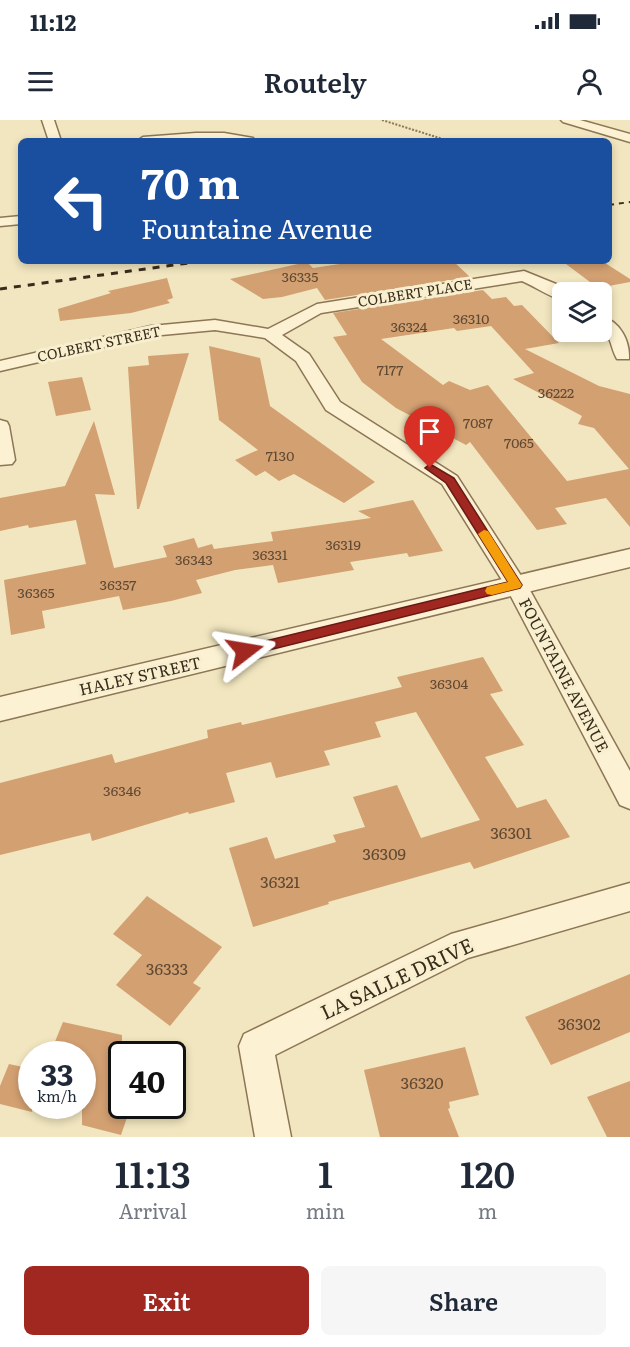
<!DOCTYPE html>
<style>
body{margin:0;font-family:Literata,serif;background:#f6f6f7;color:#1f2937;height:100vh;display:flex;flex-direction:column;font-size:22px;white-space:nowrap}
*{box-sizing:border-box;margin:0}
p{font-size:20px;color:#747a83}
.icon{flex:none;width:33px;height:33px;fill:none;stroke:currentColor;stroke-width:2;stroke-linecap:round;stroke-linejoin:round}
.map{position:relative;height:1017px;overflow:hidden}
.sheet{display:flex;flex-direction:column;background:#fff;flex:1}
.sheet>*{flex:none}
.hud{position:absolute;left:18px;top:18px;width:594px;height:126px;border-radius:9px;box-shadow:0 3px 9px #0003;background:#1a4fa0;color:#fff;overflow:hidden}
.buttons{position:absolute;left:552px;top:162px;display:grid;gap:12px}
.buttons a{display:grid;place-items:center;width:60px;height:60px;border-radius:9px;background:#fff;box-shadow:0 3px 9px #0003;font-size:30px}
.speed{position:absolute;left:18px;top:921px;display:flex;gap:12px;font-size:30px;font-weight:700;text-align:center}
.speed>*{display:grid;place-content:center;width:78px;height:78px;border-radius:50%;background:#fff;box-shadow:0 3px 9px #0003;line-height:1}
.speed small{font-size:15px;font-weight:400}
.speed .limit{border:3px solid #111;border-radius:9px;background:#fff;color:#111}
.pin{position:absolute;display:grid;place-items:center;width:51px;height:51px;color:#fff;margin:-62px -26px;border-radius:50% 50% 50% 0;rotate:-45deg;box-shadow:0 0 6px #0007}
.pin .icon{rotate:45deg}
.me{position:absolute;width:66px;margin:-33px;rotate:76deg;stroke-linejoin:round;filter:drop-shadow(0 0 4px #0008)}
.turn{display:flex;align-items:center;gap:21px;height:126px;padding:0 24px;font-size:27px}
.turn .icon{width:78px;height:78px;stroke-width:2.5}
.turn b{display:block;font-size:42px;line-height:51px}
.eta{display:flex;justify-content:space-evenly;align-items:center;height:102px;text-align:center}
.eta b{font-size:36px;font-weight:600;line-height:42px}
.cta{display:flex;gap:12px;margin-top:auto;padding:12px 24px}
.cta a{flex:1;height:69px;border-radius:9px;background:#a02821;color:#fff;font-size:24px;font-weight:600;line-height:69px;text-align:center}
.cta a+a{background:#f6f6f7;color:#1f2937}
.status{display:flex;justify-content:space-between;align-items:center;height:42px;padding:0 30px;background:#fff;direction:ltr}
.status svg{height:16px;fill:currentColor}
header{display:flex;justify-content:space-between;align-items:center;height:78px;padding:0 24px;background:#fff;font-size:27px;font-weight:600}
.map>svg:first-child{display:block}
.building{fill:#d3a072;fill-rule:evenodd}
.lines{fill:none;stroke-linecap:round;stroke-linejoin:round}
.minor-casing{stroke:#8c7656;stroke-width:3}
.tertiary-casing{stroke:#8c7656;stroke-width:3}
.path{stroke:#8c7656;stroke-width:2;stroke-dasharray:2 1.5;stroke-linecap:butt}
.minor{fill:#fcf2d3;fill-rule:evenodd}
.tertiary{fill:#fcf2d3;fill-rule:evenodd}
.rail-far1{stroke:#3a2c1c;stroke-width:2;stroke-dasharray:5 5;stroke-linecap:butt}
.rail{stroke:#3a2c1c;stroke-width:3;stroke-dasharray:7 7;stroke-linecap:butt}
.route{fill:#a02821;stroke:#681a15;stroke-width:1.5}
.slow{fill:#f59e0b}
.labels{text-anchor:middle;stroke-width:6;stroke-linejoin:round;paint-order:stroke}
.number-label{font-size:14px;fill:#604932}
.far-street-label{font-size:14px;fill:#3a2c1c;stroke:#f8efcf}
.street-label{font-size:16px;fill:#3a2c1c;stroke:#f8efcf}
.near-number-label{font-size:16px;fill:#604932}
.near-street-label{font-size:20px;fill:#3a2c1c;stroke:#f8efcf}
</style>
<div class="status"><b>11:12</b><svg viewBox="0 0 49 12"><path d="M0 12V9h3v3zM5 12V6h3v6zM10 12V3h3v9zM15 12V0h3v12zM26 1h20v11H26zM47 4h2v5h-2z"/></svg></div>
<header><svg class="icon" aria-label="menu" viewBox="0 0 24 24"><path d="M4 6h16M4 12h16M4 18h16"/></svg>Routely<svg class="icon" aria-label="person" viewBox="0 0 24 24"><circle cx="12" cy="8" r="4"/><path d="M4 21q1-7 8-7t8 7"/></svg></header>
<div class="map">
<svg width="630" height="1017" viewBox="0 0 630 1017">
<rect width="100%" height="100%" fill="#f1e6bf"/>
<g class="building">
<polygon points="360,141 453,141 470,157 325,180 317,168 282,177 263,179 230,159 307,142 313,148"/>
<polygon points="562,141 602,141 630,159 630,162 598,168"/>
<polygon points="167,158 173,178 167,180 170,183 131,193 60,201 58,189 111,173 108,171"/>
<path d="M483 170 492 179 506 177 514 186 522 185 559 223 525 229 599 266 630 274V407L606 378 555 388 567 404 537 410 470 322 466 325 396 288 362 262 333 217 347 215 333 193ZM491 206 534 253 513 259 582 296 578 304 594 308 629 349 567 361 488 265 470 270 449 261 443 265 381 219 454 208 457 211Z"/>
<polygon points="209,226 260,238 270,286 375,362 344,383 294,354 279,361 265,351 256,356 235,340 258,330 219,300"/>
<polygon points="189,233 139,389 137,389 128,247 149,245 148,236"/>
<polygon points="82,257 91,290 56,296 48,262"/>
<polygon points="94,301 115,375 95,374 114,448 167,437 163,426 194,418 198,428 212,424 214,429 273,421 271,412 371,398 358,391 413,380 443,431 409,437 407,433 350,442 354,450 278,463 273,445 235,450 196,460 202,473 171,481 123,490 119,476 42,491 45,508 11,515 4,460 86,444 76,400 29,408 28,405 0,411 0,378 65,366"/>
<polygon points="483,537 503,571 490,574 524,625 485,637 517,688 546,679 570,717 474,749 470,742 328,782 329,784 253,807 229,728 267,717 275,739 336,722 333,715 365,707 353,677 397,665 421,718 480,700 416,592 375,602 381,617 324,631 330,645 276,658 271,642 226,653 235,682 189,694 188,692 92,721 90,713 0,735 0,663 112,634 115,643 208,618 207,610 241,602 242,605 402,567 397,557"/>
<polygon points="147,776 222,827 193,863 201,868 170,906 116,865 142,835 113,814"/>
<polygon points="630,854 630,912 551,945 525,897"/>
<polygon points="63,902 122,915 122,986 131,986 121,1015 82,1005 82,934 50,934"/>
<polygon points="465,927 479,975 449,982 450,988 448,989 459,1017 380,1017 364,950"/>
<polygon points="9,944 32,949 32,992 0,984 0,966"/>
<polygon points="630,961 630,1017 607,1017 587,977"/>
</g>
<g class="lines">
<defs>
<g id="minor">
<polygon points="42,0 54,0 61,21 49,21"/>
<polygon points="561,0 580,0 630,14 630,22 563,2"/>
<polygon points="196,13 224,13 253,18 255,21 137,21 143,17"/>
<polygon points="21,96 21,104 0,106 0,98"/>
<path d="M524 151 556 164 568 172H562V180C552 178 534 166 522 161L321 193 282 215 309 234 340 282 457 356 527 465 630 651V689L620 685 505 465 442 364 326 290 296 241 265 218 215 210 151 216 0 251V241L151 206 215 200 268 209 317 184Z"/>
<path d="M602 197C620 201 630 221 629 239H617C611 229 611 215 602 209Z"/>
<polygon points="0,300 7,302 9,306 15,340 12,344 0,345"/>
<polygon points="630,763 630,791 468,838 275,935 291,1017 255,1017 239,926 244,914 451,814"/>
</g>
<polygon id="tertiary" points="630,429 630,447 0,601 0,577"/>
</defs>
<use href="#minor" class="minor-casing"/>
<use href="#tertiary" class="tertiary-casing"/>
<polyline class="path" points="382,0 449,21"/>
<use href="#minor" class="minor"/>
<use href="#tertiary" class="tertiary"/>
<polyline class="rail-far1" points="609,85 630,82"/>
<polyline class="rail" points="0,169 203,141"/>
</g>
<polygon class="route" points="430,344 454,358 522,465 520,468 245,536 240,534 238,531 245,526 508,462 446,363 425,348"/>
<polygon class="slow" points="484,410 488,411 520,462 522,465 520,468 492,475 487,474 485,471 487,467 508,462 478,414"/>
<g class="labels">
<g class="number-label">
<text x="300" y="162">36335</text>
<text x="471" y="204">36310</text>
<text x="409" y="212">36324</text>
<text x="390" y="255">7177</text>
<text x="556" y="278">36222</text>
<text x="478" y="308">7087</text>
<text x="519" y="328">7065</text>
<text x="280" y="341">7130</text>
<text x="343" y="430">36319</text>
<text x="270" y="440">36331</text>
<text x="194" y="445">36343</text>
<text x="118" y="470">36357</text>
<text x="36" y="478">36365</text>
<text x="449" y="569">36304</text>
<text x="122" y="676">36346</text>
</g>
<g class="far-street-label">
<text transform="translate(415 173) rotate(-9)" y="5">COLBERT PLACE</text>
<text transform="translate(99 224) rotate(-12)" y="5">COLBERT STREET</text>
</g>
<g class="street-label">
<text transform="translate(564 555) rotate(62)" y="6">FOUNTAINE AVENUE</text>
<text transform="translate(140 556) rotate(-13)" y="6">HALEY STREET</text>
</g>
<g class="near-number-label">
<text x="511" y="719">36301</text>
<text x="384" y="740">36309</text>
<text x="280" y="768">36321</text>
<text x="167" y="855">36333</text>
<text x="579" y="910">36302</text>
<text x="422" y="969">36320</text>
</g>
<g class="near-street-label">
<text transform="translate(397 859) rotate(-25)" y="7">LA SALLE DRIVE</text>
</g>
</g>
</svg>
<div class="buttons">
<a><svg class="icon" aria-label="layers" viewBox="0 0 24 24"><path d="M12 4l9 5-9 5-9-5zM3 14l9 5 9-5"/></svg></a>
</div>
<div class="speed"><div>33<small>km/h</small></div><div class="limit">40</div></div>
<div class="pin" style="left:430px;top:348px;background:#d93025"><svg class="icon" aria-label="arrive" viewBox="0 0 24 24"><path d="M6 21V4h12l-3 4 3 4H6"/></svg></div>
<svg class="me" style="left:245px;top:531px" viewBox="-20 -20 40 40"><path d="M0-17L14 15 0 8-14 15z" fill="#a02821" stroke="#fff" stroke-width="4"/></svg>
<div class="hud">
<div class="turn"><svg class="icon" aria-label="left" viewBox="0 0 24 24"><path d="M17 20v-9H6M10 6l-5 5 5 5"/></svg><div><b>70 m</b>Fountaine Avenue</div></div>
</div>
</div>
<section class="sheet">
<div class="eta">
<div><b>11:13</b><p>Arrival</p></div>
<div><b>1</b><p>min</p></div>
<div><b>120</b><p>m</p></div>
</div>
<div class="cta"><a>Exit</a><a>Share</a></div>
</section>
